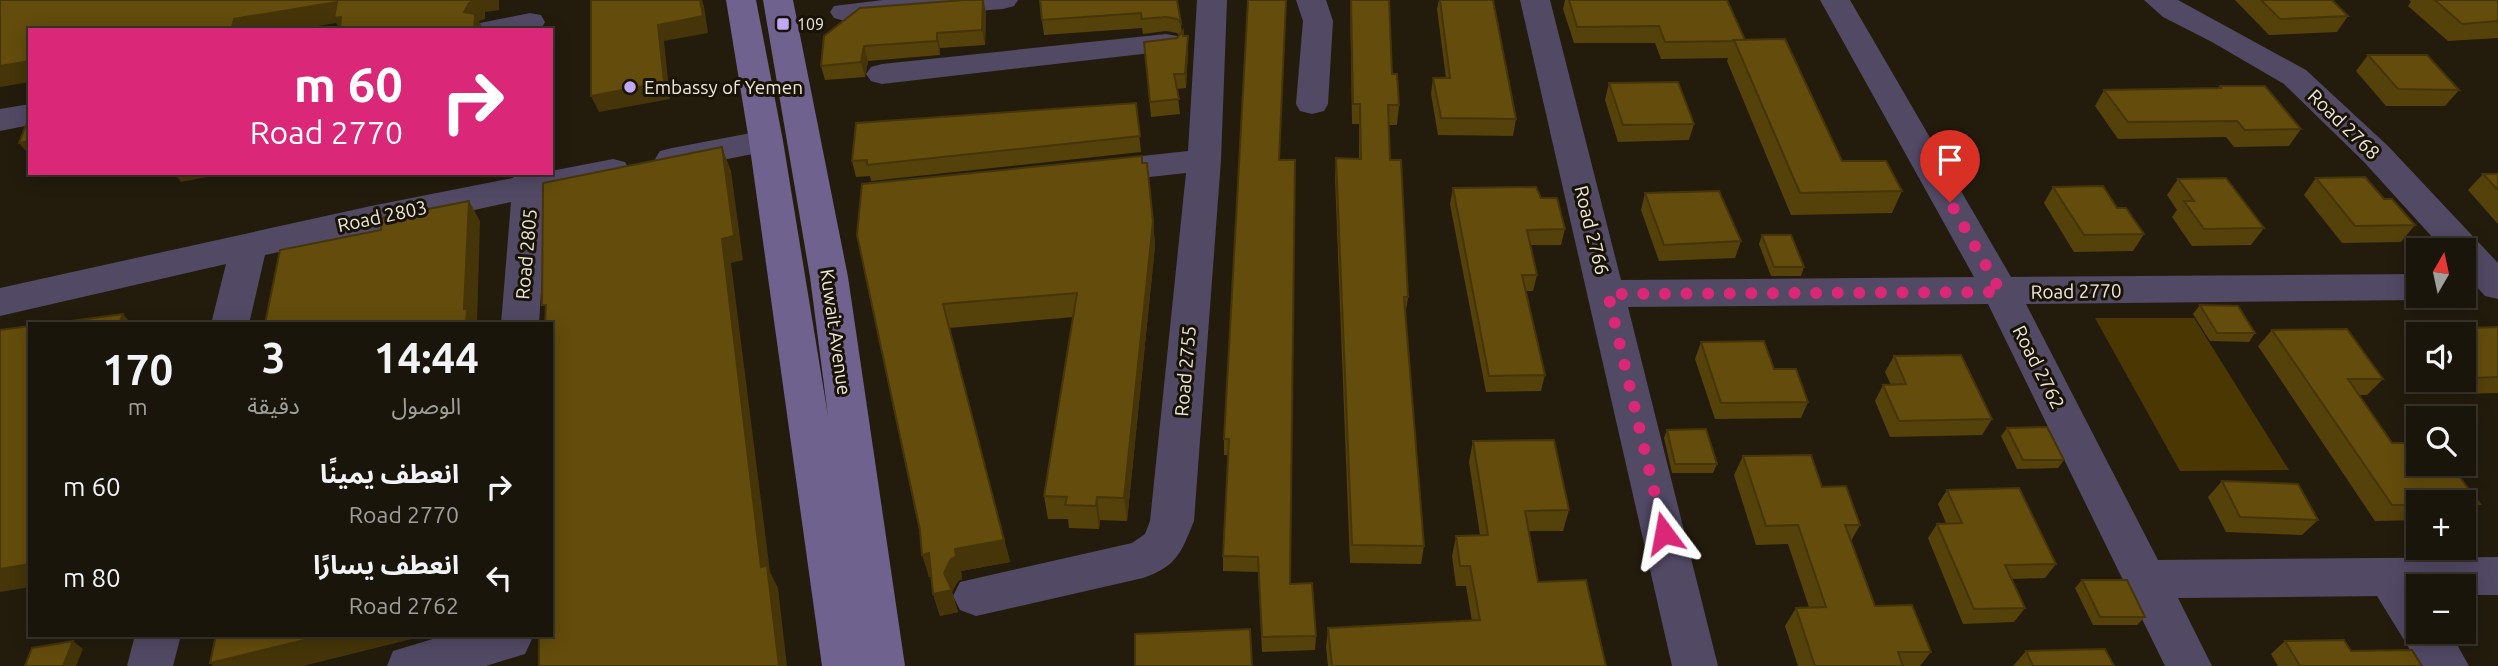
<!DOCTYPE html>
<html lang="ar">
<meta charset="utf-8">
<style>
body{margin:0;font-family:Ubuntu,"Noto Sans Arabic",sans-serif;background:#231e13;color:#f1f3f6;direction:rtl;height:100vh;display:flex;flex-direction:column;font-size:26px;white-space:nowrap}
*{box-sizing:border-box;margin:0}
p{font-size:23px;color:#9f9f9c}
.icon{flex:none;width:38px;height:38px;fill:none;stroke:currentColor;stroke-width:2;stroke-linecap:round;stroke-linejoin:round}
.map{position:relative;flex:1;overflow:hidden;direction:ltr}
.drawer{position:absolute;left:28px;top:322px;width:525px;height:315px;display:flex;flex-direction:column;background:#1a150a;border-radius:0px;box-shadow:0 4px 18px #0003,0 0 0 2px #38342b;direction:rtl}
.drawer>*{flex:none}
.hud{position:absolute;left:28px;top:28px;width:525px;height:147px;border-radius:0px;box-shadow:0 4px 18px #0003,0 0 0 2px #38342b;direction:rtl;background:#db2777;color:#fff;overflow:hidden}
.needle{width:46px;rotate:9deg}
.controls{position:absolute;left:2406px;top:238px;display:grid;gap:14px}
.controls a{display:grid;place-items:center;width:70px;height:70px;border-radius:0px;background:#1a150a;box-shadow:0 4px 18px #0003,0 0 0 2px #38342b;font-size:35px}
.pin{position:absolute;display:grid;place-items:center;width:60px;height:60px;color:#fff;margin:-72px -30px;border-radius:50% 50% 50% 0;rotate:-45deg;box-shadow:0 0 7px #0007}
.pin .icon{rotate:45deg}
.me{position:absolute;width:77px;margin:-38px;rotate:347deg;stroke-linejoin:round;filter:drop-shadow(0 0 5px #0008)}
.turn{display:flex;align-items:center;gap:24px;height:147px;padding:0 35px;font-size:32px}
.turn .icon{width:91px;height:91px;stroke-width:2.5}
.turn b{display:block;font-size:49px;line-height:60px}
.eta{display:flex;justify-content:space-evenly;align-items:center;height:119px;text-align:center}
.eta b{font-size:42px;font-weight:700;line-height:49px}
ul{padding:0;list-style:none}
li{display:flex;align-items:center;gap:21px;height:91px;padding:0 35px}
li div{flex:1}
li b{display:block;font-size:26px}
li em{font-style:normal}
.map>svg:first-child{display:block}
.green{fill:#4b3701}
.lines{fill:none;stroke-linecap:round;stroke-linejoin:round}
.street{fill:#524965;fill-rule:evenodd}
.secondary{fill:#70628e;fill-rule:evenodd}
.wall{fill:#55410a}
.shaded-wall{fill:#453508}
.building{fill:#634c0c;stroke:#453508;stroke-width:2}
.route{stroke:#db2777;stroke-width:12;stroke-dasharray:0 21.6}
.poi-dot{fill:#c1a8f3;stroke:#191305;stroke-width:2.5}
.labels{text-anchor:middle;stroke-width:6;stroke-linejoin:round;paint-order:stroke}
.far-poi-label{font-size:16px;fill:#ede8df;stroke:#191305;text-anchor:start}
.poi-label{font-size:19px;fill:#ede8df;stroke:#191305;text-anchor:start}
.street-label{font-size:19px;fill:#ede8df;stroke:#191305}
</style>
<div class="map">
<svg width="2498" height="666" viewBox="0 0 2498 666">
<rect width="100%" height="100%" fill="#231c0d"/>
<polygon class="green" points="2095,318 2194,318 2289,470 2180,471"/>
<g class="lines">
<g class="street">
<polygon points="883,0 1018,0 1014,6 1003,9 845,21 834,18 830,12 834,6"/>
<path d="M1197 0H1227L1221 160 1194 521C1181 553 1177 566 1143 578L976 616 960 610 953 596 960 582 1132 543 1145 534 1150 521 1186 173 1095 183 1083 180 1078 172 1083 164 1095 161 1188 151Z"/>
<polygon points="1296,0 1326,0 1333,21 1328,104 1324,111 1312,114 1300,111 1296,104 1303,21"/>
<polygon points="1520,0 1550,0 1621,280 1974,277 1820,0 1850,0 2011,277 2418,274 2418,296 2432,296 2418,300 2026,304 2158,560 2498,557 2498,595 2464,595 2464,586 2418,586 2418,632 2450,632 2469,666 2420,666 2377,596 2178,598 2212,666 2165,666 1988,304 1628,307 1718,666 1672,666"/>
<polygon points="2144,0 2178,0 2306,70 2388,146 2498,263 2498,299 2485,296 2464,273 2464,250 2444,250 2364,162 2284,84 2212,42 2163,17"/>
<polygon points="530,13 541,15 545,22 541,29 476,30 480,23"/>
<polygon points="1166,34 1177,36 1182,43 1177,50 882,84 871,81 866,74 871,67 882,64"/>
<polygon points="30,104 30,125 0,131 0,109"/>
<polygon points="766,130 778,133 783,141 778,149 672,170 660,167 655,159 660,151 672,148"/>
<polygon points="613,159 625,162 630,170 625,178 547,195 539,324 501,324 511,202 265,255 249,324 211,324 226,264 0,316 0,288 371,206 513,178 514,173 551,173 551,171"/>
<polygon points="135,635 181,635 173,666 127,666"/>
<polygon points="446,635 530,635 532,639 525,654 486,666 387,666 393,651"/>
</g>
<polygon class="secondary" points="726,0 756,0 783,141 828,416 810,277 763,0 793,0 848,277 905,666 822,666 749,141"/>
</g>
<g class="wall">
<polygon points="984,0 986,13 985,45 940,48 940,55 868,61 865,77 825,80 821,66 824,36"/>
<polygon points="1177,0 1182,32 1188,50 1186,88 1177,89 1180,114 1151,117 1144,42 1177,38 1179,35 1177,33 1166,31 1143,34 1142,28 1044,35 1042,20"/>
<polygon points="1350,0 1389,0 1392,74 1399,105 1397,125 1388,125 1390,160 1408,297 1405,317 1424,546 1421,564 1350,563 1335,178 1336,158 1359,159 1359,124 1352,124"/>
<polygon points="1439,0 1493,0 1516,119 1513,136 1438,135 1431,94 1433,78 1446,78 1437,9"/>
<polygon points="1565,0 1727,0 1745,40 1842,161 1902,191 1892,213 1791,215 1727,61 1728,58 1661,59 1655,43 1574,43 1563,9"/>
<polygon points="2235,0 2332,0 2348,16 2337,32 2269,35"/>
<polygon points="2409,0 2498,0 2498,38 2448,41 2408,6 2411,2"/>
<polygon points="2368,55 2459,90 2445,106 2386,106 2356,71"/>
<polygon points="1609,83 1694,124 1689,140 1618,142 1605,100"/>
<polygon points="2220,86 2301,129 2289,146 2234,147 2226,137 2118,139 2095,106 2104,90 2218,88"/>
<polygon points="1136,103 1141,152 871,181 870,176 856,177 852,161"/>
<polygon points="1279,160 1290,584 1316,636 1315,650 1262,652 1258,572 1223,571 1223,556 1229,455 1224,455 1224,439"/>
<polygon points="2483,174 2498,174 2498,224 2468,190"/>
<polygon points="2316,178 2384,199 2415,225 2401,242 2342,243 2304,195"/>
<polygon points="2178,179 2264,228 2251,245 2192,246 2172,217 2177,210 2167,195"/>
<polygon points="2053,187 2117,208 2144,234 2133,251 2074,252 2044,203"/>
<polygon points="1453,188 1541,198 1565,229 1561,245 1530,245 1537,275 1533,291 1526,291 1545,375 1541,391 1486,392 1450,204"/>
<polygon points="1645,193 1741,241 1735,258 1659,261 1641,210"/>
<polygon points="1153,222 1155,246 1127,521 1100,520 1099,529 1069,528 1068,519 1048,519 1044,496 1074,317 949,328 1010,562 961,571 962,579 958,581 952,592 958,612 940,616 933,594 931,576 929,577 857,235"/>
<polygon points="1762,235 1804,267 1801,276 1771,276 1759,244"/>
<polygon points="2200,305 2255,333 2249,342 2210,341 2193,314"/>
<polygon points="2498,327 2498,393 2456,394 2444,380 2464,380 2464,334 2427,334 2432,329"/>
<polygon points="2272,330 2383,379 2367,395 2359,395 2392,443 2480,504 2464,518 2464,502 2418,502 2418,520 2375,521 2258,346"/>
<polygon points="1701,342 1774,369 1808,402 1801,418 1715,419 1695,359"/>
<polygon points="1894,356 1992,419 1982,435 1890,437 1875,401 1883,385 1891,385 1885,372"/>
<polygon points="2007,428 2064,460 2058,468 2017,469 2001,436"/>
<polygon points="1667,430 1717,464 1713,473 1672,473 1664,438"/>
<polygon points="1473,441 1569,510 1563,531 1529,531 1538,582 1606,666 1328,666 1326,647 1328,628 1472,621 1466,586 1456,586 1452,556 1456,536 1480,535 1469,462"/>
<polygon points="1743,456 1822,487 1860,525 1851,541 1875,606 1931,652 1920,666 1798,666 1785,626 1796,608 1809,607 1788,544 1756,545 1734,475"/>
<polygon points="2222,481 2318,520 2302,535 2226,532 2208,497"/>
<polygon points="1947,490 2056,564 2045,578 2011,579 2025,608 2014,622 1963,624 1928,538 1937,524 1946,523 1938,504"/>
<polygon points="2082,580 2145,617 2137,625 2093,625 2075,588"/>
<polygon points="2285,641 2351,651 2422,666 2278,666 2271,654"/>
<polygon points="2026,651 2114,666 2013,666"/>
</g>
<g class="shaded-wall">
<polygon points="476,0 499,0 499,10 485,12 485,19 479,21 483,30 473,30 464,12 469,3"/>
<polygon points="700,0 702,0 704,6 708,33 664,41 670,99 599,112 591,96 658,25"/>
<polygon points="983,0 986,13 985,45 982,30"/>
<polygon points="337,2 344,21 341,30 336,23 293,30 219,30 234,19"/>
<polygon points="937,33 940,48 940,55 937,41"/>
<polygon points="1188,36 1188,50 1186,88 1185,74"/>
<polygon points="864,46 868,61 865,77 861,62"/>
<polygon points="30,61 30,82 0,87 0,66"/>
<polygon points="30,141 30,156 19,143"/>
<polygon points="722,147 731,171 743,260 731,263 770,572 778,588 787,666 779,666 761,567 722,239"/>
<polygon points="174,173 227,173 181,182"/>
<polygon points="469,201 480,221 477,324 466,324 464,309"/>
<polygon points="1153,222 1155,246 1127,521 1124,498"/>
<polygon points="123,314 132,324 119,324"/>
<polygon points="1097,497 1100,520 1099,529 1096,506"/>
<polygon points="1004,540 1010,562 961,571 962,579 958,581 952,592 958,612 940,616 933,594 955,549"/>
<polygon points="929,553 936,576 929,577 922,555"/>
<polygon points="30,564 30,587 0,592 0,569"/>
<polygon points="325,635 428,635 303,666 213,666 210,663"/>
<polygon points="73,641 83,649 76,666 63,666"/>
</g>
<g class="building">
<polygon points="0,0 476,0 469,3 464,12 475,14 474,30 340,30 341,17 334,18 337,2 234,19 232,28 219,30 30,30 30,61 0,66"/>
<polygon points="591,0 700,0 703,16 658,25 664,82 591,96"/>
<polygon points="964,0 983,0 982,30 937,33 937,41 864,46 861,62 821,66 824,36 860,8"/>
<polygon points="1040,0 1177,0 1181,23 1177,19 1166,17 1142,19 1141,13 1042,20"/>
<polygon points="1248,0 1286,0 1279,160 1295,160 1290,584 1312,583 1316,636 1262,637 1258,557 1223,556 1229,439 1224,439"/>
<polygon points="1351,0 1389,0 1392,74 1397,74 1399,105 1388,105 1390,160 1401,160 1408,297 1404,297 1424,546 1352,545 1336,158 1361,159 1360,104 1353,104"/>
<polygon points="1440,0 1493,0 1516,119 1441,118 1433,78 1450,78"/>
<polygon points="1569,0 1727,0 1745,40 1734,40 1735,41 1665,42 1659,26 1577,27"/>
<polygon points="2261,0 2332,0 2348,16 2280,19"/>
<polygon points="2435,0 2498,0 2498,21 2462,24"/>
<polygon points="1183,31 1183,36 1188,36 1185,74 1174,74 1179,99 1150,102 1144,42 1177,38"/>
<polygon points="1785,39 1842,161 1886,161 1902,191 1800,193 1734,40"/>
<polygon points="2368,55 2427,55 2459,90 2398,89"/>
<polygon points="1678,82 1694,124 1623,125 1609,83"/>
<polygon points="2220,86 2265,86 2301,129 2245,130 2237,121 2128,122 2104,90 2221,88"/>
<polygon points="1136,103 1140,136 867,165 867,160 852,161 856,123"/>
<polygon points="30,115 30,141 19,143"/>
<polygon points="722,147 734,236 722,239 761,567 767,566 779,666 539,666 539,635 551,635 551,324 545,324 546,305 542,305 543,183"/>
<polygon points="1142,156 1142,163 1147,163 1153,222 1124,498 1097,497 1096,506 1065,505 1067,497 1044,496 1077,293 943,304 1004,540 955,549 956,557 951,559 944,573 952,590 933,594 929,553 922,555 920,530 857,235 862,184"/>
<polygon points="2483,174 2498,174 2498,190"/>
<polygon points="2365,177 2384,199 2392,199 2415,225 2355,226 2316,178"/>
<polygon points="2226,178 2264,228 2204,229 2184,201 2194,201 2178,179"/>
<polygon points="2103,186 2117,208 2126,208 2144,234 2084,235 2053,187"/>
<polygon points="1536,187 1541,198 1557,198 1565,229 1527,230 1537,275 1522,275 1545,375 1489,376 1453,188"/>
<polygon points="1719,191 1741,241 1664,245 1645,193"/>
<polygon points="469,201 464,309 467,309 466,324 265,324 280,250 381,230 382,218"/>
<polygon points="1762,235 1791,235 1804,267 1774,267"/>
<polygon points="2200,305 2238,306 2255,333 2217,333"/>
<polygon points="123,314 119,324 49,324"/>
<polygon points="30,326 30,564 0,569 0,330"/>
<polygon points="2498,327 2498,377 2472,378 2464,368 2464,334 2437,334 2432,329"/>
<polygon points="2347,329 2383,379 2348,379 2392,443 2418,443 2418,464 2450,464 2480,504 2464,504 2464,502 2418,502 2418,505 2392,505 2272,330"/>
<polygon points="1764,341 1774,369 1796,369 1808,402 1721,403 1701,342"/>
<polygon points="1961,355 1992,419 1899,421 1883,385 1906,384 1894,356"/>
<polygon points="2047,427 2064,460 2023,460 2007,428"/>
<polygon points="1706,429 1717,464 1675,464 1667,430"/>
<polygon points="1554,440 1569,510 1525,511 1538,582 1586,580 1606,666 1332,666 1328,628 1480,620 1470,566 1460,566 1456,536 1488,535 1473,441"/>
<polygon points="1811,455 1822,487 1846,486 1860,525 1845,525 1875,606 1912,605 1931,652 1898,652 1903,666 1815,666 1796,608 1826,607 1798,525 1766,526 1743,456"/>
<polygon points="2222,481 2298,484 2318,520 2240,517"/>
<polygon points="2019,488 2056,564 2005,565 2025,608 1974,609 1937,524 1962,523 1947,490"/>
<polygon points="2082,580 2127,580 2145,617 2100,617"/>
<polygon points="1250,629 1252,666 1135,666 1135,634"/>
<polygon points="216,635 325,635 210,663"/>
<polygon points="2344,640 2351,651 2412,650 2422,666 2300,666 2285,641"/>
<polygon points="73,641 63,666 25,666 32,648"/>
<polygon points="2105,649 2114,666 2033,666 2026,651"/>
</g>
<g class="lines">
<polyline class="route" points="1664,533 1608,294 2001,292 1950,202"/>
</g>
<g class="poi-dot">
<rect x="776" y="17" width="14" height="14" rx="3.5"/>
<circle cx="630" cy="87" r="7"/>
</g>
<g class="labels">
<g class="far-poi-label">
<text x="797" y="30">109</text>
</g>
<g class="poi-label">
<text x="644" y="94">Embassy of Yemen</text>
</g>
<g class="street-label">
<text transform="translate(2344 124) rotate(44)" y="7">Road 2768</text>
<text transform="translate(382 216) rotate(-12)" y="7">Road 2803</text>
<text transform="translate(1592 230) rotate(76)" y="7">Road 2766</text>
<text transform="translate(526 254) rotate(-85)" y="7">Road 2805</text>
<text transform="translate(2076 291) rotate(-1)" y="7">Road 2770</text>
<text transform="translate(836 332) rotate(82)" y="7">Kuwait Avenue</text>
<text transform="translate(2039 367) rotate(63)" y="7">Road 2762</text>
<text transform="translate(1185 371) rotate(-85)" y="7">Road 2755</text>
</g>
</g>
</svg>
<div class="controls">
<a><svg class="needle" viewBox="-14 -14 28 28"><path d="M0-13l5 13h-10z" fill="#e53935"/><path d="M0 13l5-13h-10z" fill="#9f9f9c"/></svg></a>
<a><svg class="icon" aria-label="sound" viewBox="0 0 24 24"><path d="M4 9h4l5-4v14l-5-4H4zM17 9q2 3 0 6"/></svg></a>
<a><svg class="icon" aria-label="search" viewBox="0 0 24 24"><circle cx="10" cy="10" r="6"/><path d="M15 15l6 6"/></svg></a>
<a>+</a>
<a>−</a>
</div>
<div class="pin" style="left:1950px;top:202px;background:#d93025"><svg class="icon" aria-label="arrive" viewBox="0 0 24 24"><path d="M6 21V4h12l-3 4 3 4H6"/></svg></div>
<svg class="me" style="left:1664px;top:533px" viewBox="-20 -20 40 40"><path d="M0-17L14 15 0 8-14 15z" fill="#db2777" stroke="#fff" stroke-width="4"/></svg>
<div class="hud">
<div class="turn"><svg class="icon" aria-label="right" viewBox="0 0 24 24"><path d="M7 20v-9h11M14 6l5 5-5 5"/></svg><div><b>60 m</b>Road 2770</div></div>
</div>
<section class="drawer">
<div class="eta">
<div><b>14:44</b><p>الوصول</p></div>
<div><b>3</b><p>دقيقة</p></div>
<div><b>170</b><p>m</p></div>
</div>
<ul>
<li><svg class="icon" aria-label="right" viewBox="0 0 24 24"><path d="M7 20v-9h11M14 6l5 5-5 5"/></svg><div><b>انعطف يمينًا</b><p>Road 2770</p></div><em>60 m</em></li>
<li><svg class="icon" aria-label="left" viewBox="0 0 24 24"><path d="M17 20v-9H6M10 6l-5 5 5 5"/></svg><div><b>انعطف يسارًا</b><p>Road 2762</p></div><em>80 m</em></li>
</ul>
</section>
</div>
